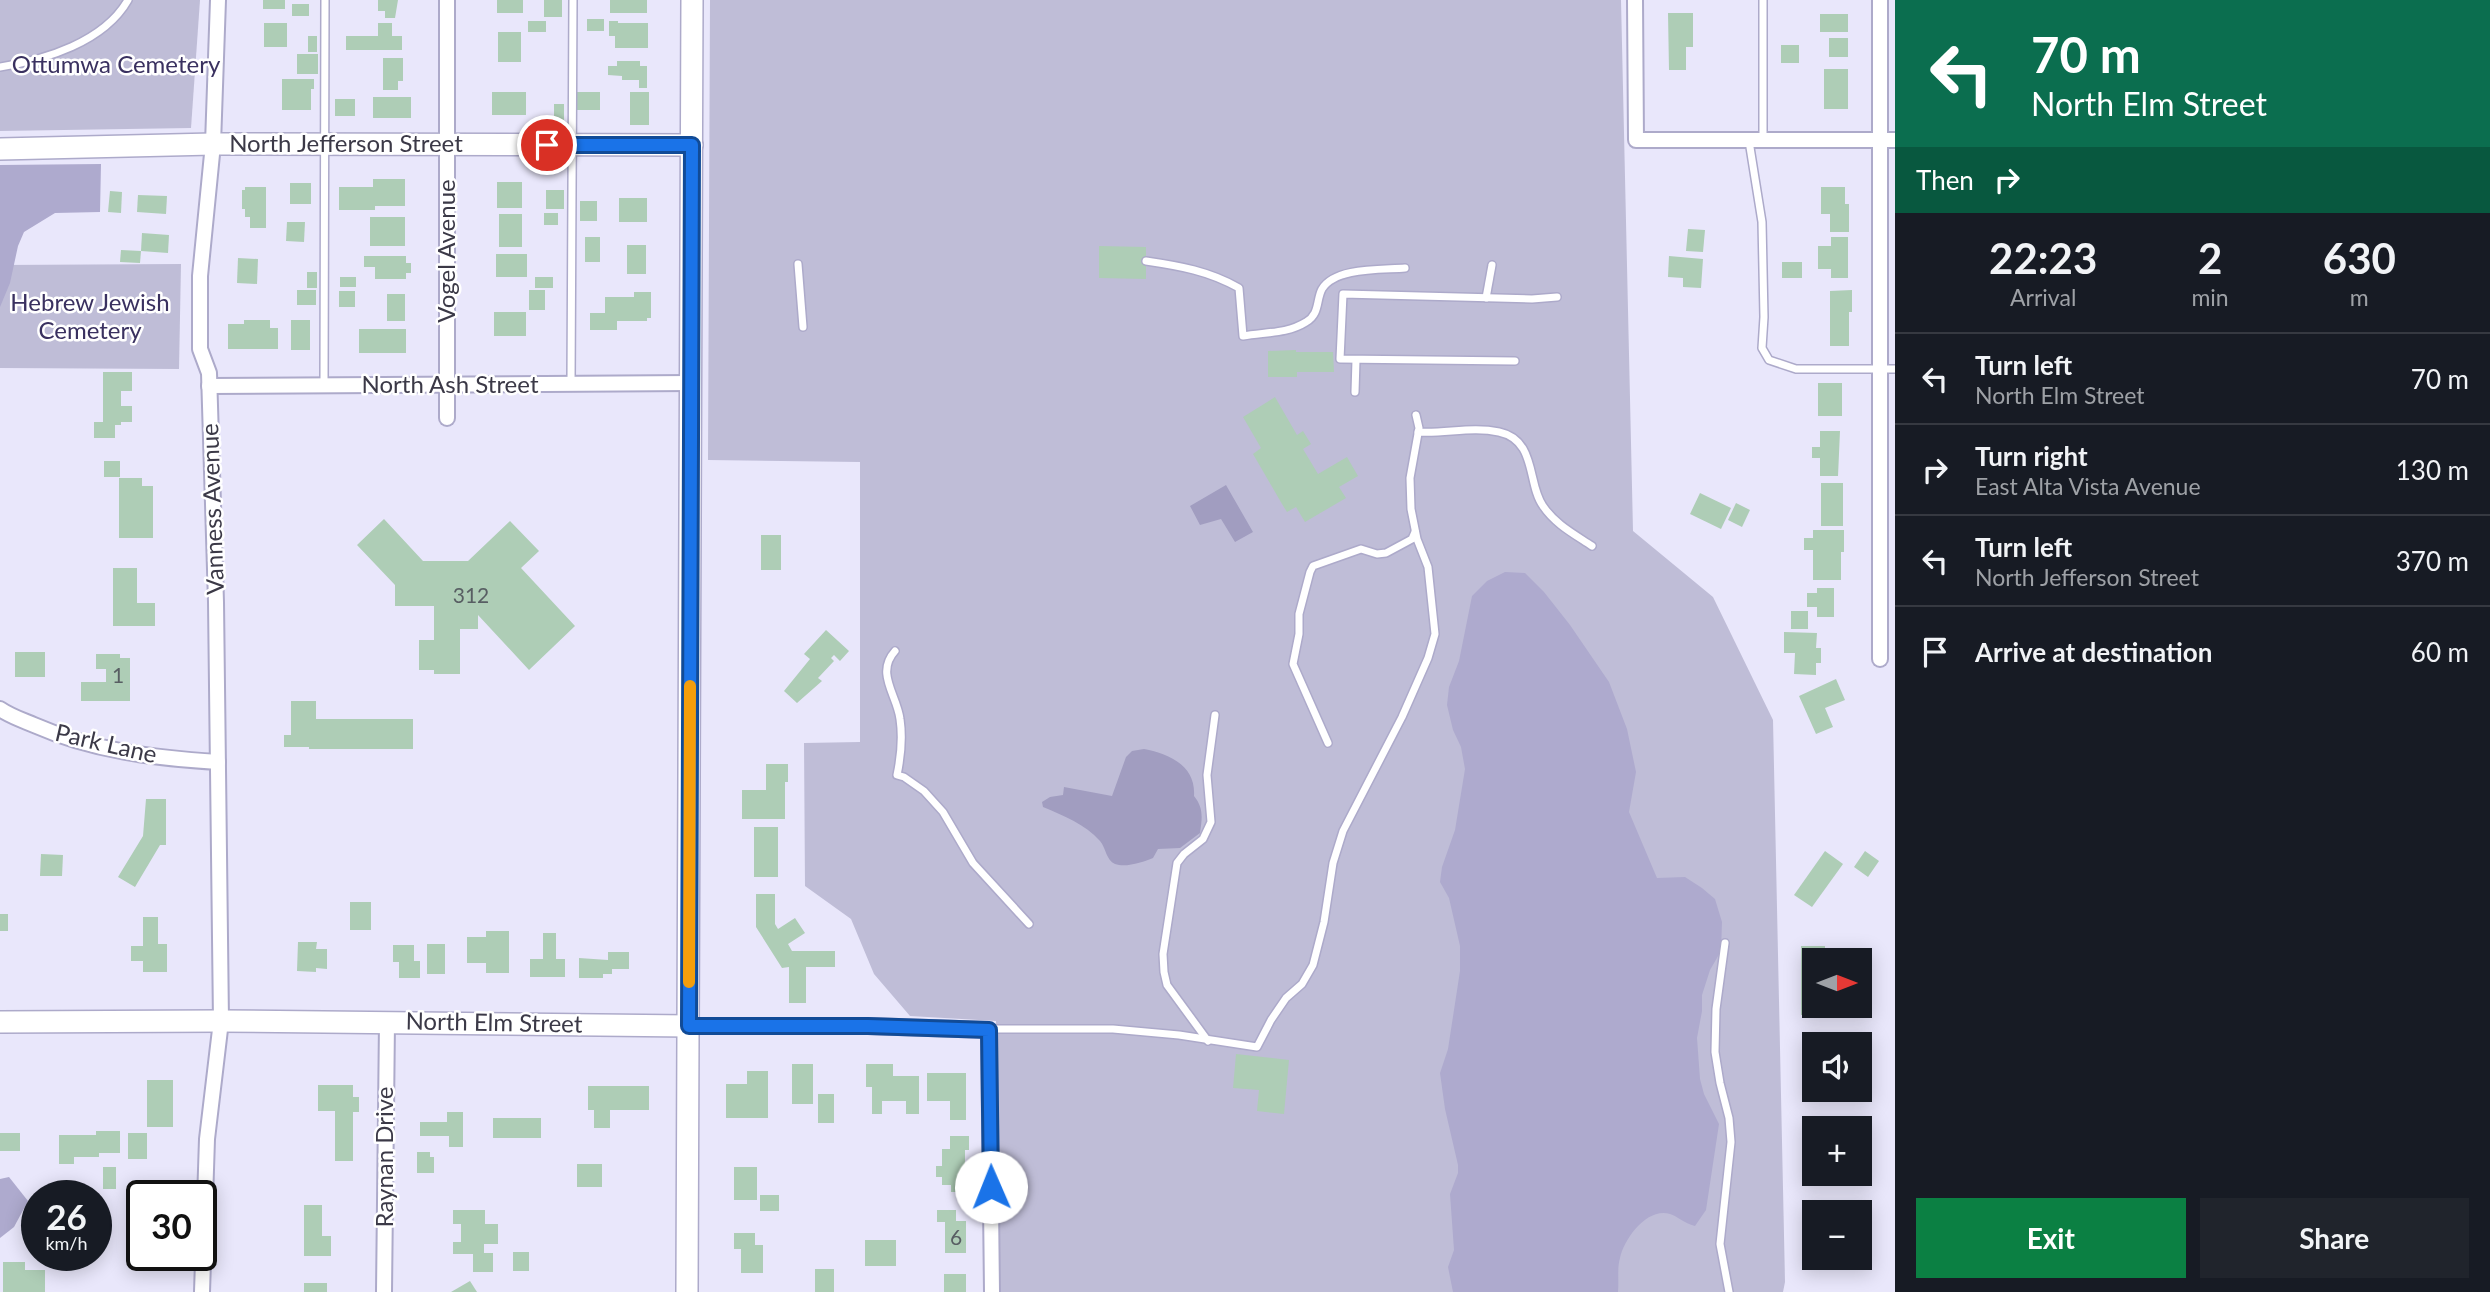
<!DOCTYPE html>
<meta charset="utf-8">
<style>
body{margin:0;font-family:Lato,sans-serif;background:#20242c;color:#f1f3f6;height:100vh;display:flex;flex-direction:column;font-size:26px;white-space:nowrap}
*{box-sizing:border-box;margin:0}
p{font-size:23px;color:#9ea1a6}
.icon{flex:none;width:38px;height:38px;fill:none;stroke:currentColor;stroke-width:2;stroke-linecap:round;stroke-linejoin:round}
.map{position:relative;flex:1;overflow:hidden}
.panel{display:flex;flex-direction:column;background:#171b24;width:595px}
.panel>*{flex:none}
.banner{background:#0b6e4f;color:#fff;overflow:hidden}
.needle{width:46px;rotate:90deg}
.controls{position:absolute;left:1802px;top:948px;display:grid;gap:14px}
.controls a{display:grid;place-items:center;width:70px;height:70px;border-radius:0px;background:#171b24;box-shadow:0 4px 18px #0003;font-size:35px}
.speed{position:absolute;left:21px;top:1180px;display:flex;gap:14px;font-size:35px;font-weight:700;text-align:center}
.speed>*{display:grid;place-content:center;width:91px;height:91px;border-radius:50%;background:#171b24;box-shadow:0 4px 18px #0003;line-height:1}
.speed small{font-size:18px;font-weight:400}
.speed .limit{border:4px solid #111;border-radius:10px;background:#fff;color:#111}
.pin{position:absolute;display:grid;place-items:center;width:60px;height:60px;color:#fff;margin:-30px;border:4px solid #fff;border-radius:50%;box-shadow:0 2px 7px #0007}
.me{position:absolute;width:77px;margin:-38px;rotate:359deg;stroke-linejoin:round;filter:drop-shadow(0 0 5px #0008)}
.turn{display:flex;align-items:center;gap:24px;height:147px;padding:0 21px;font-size:32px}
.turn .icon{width:91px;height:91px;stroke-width:2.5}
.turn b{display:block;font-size:49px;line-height:60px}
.then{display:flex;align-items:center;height:66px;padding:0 21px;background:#0003;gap:14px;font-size:26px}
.eta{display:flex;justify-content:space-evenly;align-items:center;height:119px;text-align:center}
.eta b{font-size:42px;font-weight:700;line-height:49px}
.primary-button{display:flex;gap:14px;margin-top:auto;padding:14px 21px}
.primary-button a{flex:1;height:80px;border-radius:0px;background:#0b8043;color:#fff;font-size:28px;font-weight:700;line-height:80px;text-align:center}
.primary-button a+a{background:#20242c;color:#f1f3f6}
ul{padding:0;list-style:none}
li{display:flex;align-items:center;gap:21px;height:91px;padding:0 21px;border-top:2px solid #363941}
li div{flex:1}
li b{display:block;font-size:26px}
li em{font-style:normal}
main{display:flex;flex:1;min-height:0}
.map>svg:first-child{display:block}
.green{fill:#bfbdd7}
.forest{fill:#aeaace}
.water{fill:#a19dc0}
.building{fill:#aecdb6}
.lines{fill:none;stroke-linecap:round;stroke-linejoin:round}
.lane-casing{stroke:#adaaca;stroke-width:10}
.street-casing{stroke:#adaaca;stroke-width:18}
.secondary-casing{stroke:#adaaca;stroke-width:24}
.lane{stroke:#fff;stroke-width:7}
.street{stroke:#fff;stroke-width:14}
.secondary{stroke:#fff;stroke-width:21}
.route-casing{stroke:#114b97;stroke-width:18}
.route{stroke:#1a73e8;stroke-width:12}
.slow{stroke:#f59e0b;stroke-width:12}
.labels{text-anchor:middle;stroke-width:5;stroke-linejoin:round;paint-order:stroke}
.number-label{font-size:21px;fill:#585e63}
.park-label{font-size:24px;fill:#3a3160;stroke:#fff}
.street-label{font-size:24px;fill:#3b3947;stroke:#fff}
</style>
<main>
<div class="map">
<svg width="1895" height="1292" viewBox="0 0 1895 1292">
<rect width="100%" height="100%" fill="#e9e7fb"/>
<g class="green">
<polygon points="0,0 200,0 191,128 0,131"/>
<polygon points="710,0 1621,0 1633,531 1713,597 1773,720 1785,1282 1783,1292 998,1292 996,1021 910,1016 874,974 851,919 805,886 804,743 860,742 860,462 708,460"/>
<polygon points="181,264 179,369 0,368 0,265"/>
</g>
<g class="forest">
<polygon points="101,164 100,212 55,213 24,232 18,246 10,283 0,307 0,165"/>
<path d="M1505 572 1525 573 1544 592 1570 625 1609 682 1627 729 1636 772 1629 812 1657 878 1685 877 1702 888 1715 899 1722 922 1721 951 1710 970 1702 995V1011L1697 1038 1700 1079 1704 1094 1719 1124 1706 1210 1695 1226C1684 1223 1677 1216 1670 1214 1647 1207 1624 1239 1620 1258 1617 1268 1619 1281 1618 1292H1453L1448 1267 1454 1250 1450 1194 1458 1173V1165L1445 1109 1440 1073 1448 1049 1460 971V946L1449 898 1440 882 1442 867 1455 830 1465 769 1461 747 1453 730 1447 705 1449 687 1459 661 1472 596 1487 581Z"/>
<polygon points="9,1177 28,1201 14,1227 0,1238 0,1179"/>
</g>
<g class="water">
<polygon points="1226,485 1253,532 1235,542 1221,519 1200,525 1190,506"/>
<path d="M1144 749C1170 754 1196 766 1194 796 1204 808 1202 819 1200 833L1180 848 1158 849 1153 858C1143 862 1126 868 1115 864 1106 860 1106 848 1100 841 1085 824 1064 816 1043 807L1042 802 1050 797 1063 795 1064 787 1112 796 1126 757 1132 751Z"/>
</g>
<g class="building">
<rect x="263" y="0" width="22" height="9"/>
<polygon points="378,0 398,0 395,18 385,18 385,11 378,11"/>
<rect x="497" y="0" width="26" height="13"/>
<rect x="544" y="0" width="18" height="17"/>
<rect x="610" y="0" width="37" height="13"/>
<rect x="292" y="4" width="17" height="12"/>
<polygon points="1668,13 1693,13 1693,47 1686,47 1686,70 1669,70"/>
<rect x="1820" y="14" width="28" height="18"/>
<rect x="587" y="19" width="17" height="12"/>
<rect x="528" y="21" width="18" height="11"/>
<polygon points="609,21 618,21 618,23 648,23 648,48 615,48 615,36 609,36"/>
<rect x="264" y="23" width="23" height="24"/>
<polygon points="378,23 392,23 392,36 402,36 402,50 346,50 346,36 378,36"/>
<rect x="498" y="32" width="23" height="30"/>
<rect x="308" y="36" width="9" height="16"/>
<rect x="1829" y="38" width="19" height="19"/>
<rect x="1781" y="45" width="18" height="18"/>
<rect x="297" y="54" width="21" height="20"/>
<polygon points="383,58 403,58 403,81 398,81 398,90 383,90"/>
<polygon points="617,61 640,61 640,66 647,66 647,88 639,88 639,80 622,80 622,76 608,75 608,66 617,66"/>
<rect x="1824" y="69" width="24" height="40"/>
<polygon points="282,79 314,79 314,89 311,89 311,110 282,110"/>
<rect x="492" y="92" width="34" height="23"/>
<rect x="577" y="92" width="23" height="18"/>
<rect x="630" y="92" width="19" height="33"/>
<rect x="373" y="97" width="38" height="21"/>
<rect x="335" y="99" width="20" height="17"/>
<rect x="554" y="104" width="10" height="17"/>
<polygon points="373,179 405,179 405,206 375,206 375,210 339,210 339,187 373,187"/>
<rect x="497" y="182" width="25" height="26"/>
<rect x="290" y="183" width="21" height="21"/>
<polygon points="245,187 266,187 266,228 250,228 250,217 245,217 245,209 242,209 242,190 245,190"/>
<polygon points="1821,187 1845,187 1845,204 1849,204 1849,232 1830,232 1830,214 1821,214"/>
<rect x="546" y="190" width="18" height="19"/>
<polygon points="110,191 122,192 121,213 108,212"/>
<polygon points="138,195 167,196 166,214 137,212"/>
<rect x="619" y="198" width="28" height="24"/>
<rect x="580" y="201" width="17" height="20"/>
<rect x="544" y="213" width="14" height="12"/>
<rect x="499" y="214" width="23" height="33"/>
<rect x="370" y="217" width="35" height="29"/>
<polygon points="287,222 305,222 304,242 286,241"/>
<polygon points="1688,229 1705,230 1703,252 1686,251"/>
<polygon points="142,233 169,235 168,253 141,251"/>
<rect x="585" y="237" width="15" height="25"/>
<polygon points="1831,237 1848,237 1848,278 1831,278 1831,269 1818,269 1818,246 1831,246"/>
<rect x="627" y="245" width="19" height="29"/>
<polygon points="1099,246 1146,247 1146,279 1099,278"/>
<polygon points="121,250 141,251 140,263 120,262"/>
<rect x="496" y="254" width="31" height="23"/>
<polygon points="364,256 406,256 406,263 411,263 411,273 406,273 406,279 375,279 375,267 364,267"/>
<polygon points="1669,256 1703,259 1701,288 1683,287 1683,278 1668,277"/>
<polygon points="238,258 258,259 257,284 237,283"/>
<rect x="1782" y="262" width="20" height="16"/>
<rect x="307" y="272" width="10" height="16"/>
<rect x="340" y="277" width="16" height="10"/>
<rect x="535" y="277" width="18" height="11"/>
<rect x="297" y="290" width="19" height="15"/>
<rect x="529" y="290" width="16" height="20"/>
<polygon points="1852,290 1852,312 1849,312 1849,346 1830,346 1830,291"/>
<rect x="339" y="291" width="16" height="16"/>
<polygon points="634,292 651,292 651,318 647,318 647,321 617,321 617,330 590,330 590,313 605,313 605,297 634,297"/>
<rect x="387" y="294" width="18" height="27"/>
<rect x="494" y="312" width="32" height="24"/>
<polygon points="244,320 270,320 270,328 278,328 278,349 228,349 228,324 244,324"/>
<rect x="291" y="320" width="19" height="30"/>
<rect x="359" y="329" width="47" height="24"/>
<polygon points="1296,350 1296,352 1333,352 1334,372 1297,372 1297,377 1268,377 1268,351"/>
<polygon points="103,372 132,372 132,391 121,391 121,406 132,406 132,422 121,422 121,425 115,425 115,438 94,438 94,422 103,422"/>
<rect x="1818" y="383" width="24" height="33"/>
<polygon points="1275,397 1297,435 1303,431 1311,444 1303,449 1318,474 1347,457 1358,476 1339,487 1346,498 1305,522 1296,507 1287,512 1282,504 1253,454 1261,448 1243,417"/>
<polygon points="1820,431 1840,431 1838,476 1820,476 1820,458 1812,458 1812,447 1820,447"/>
<rect x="104" y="461" width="16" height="16"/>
<polygon points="119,478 142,478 142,486 153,486 153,538 119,538"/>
<rect x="1821" y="483" width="22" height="43"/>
<polygon points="1700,493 1731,508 1721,529 1690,514"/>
<polygon points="1736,503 1750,510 1742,527 1728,520"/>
<polygon points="384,519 423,561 468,561 510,521 539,551 521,568 575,626 529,670 478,615 478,629 460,629 460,674 434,674 434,670 419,670 419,640 434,640 434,606 395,606 395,585 357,545"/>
<polygon points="1813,530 1844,530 1844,552 1841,552 1841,580 1813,580 1813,550 1804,550 1804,538 1813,538"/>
<rect x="761" y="535" width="20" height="35"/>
<polygon points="113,568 137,568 137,603 155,603 155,626 113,626"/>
<polygon points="1817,588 1834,588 1834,617 1817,617 1817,607 1807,607 1807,593 1817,593"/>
<rect x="1791" y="611" width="17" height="18"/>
<polygon points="826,630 849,651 840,661 834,655 831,658 834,661 818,678 822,681 797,703 784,691 810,659 804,654"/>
<polygon points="1784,632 1817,633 1816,648 1821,648 1821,663 1816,663 1816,675 1794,674 1795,653 1784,653"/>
<rect x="15" y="652" width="30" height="25"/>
<polygon points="96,654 120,654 120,658 130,658 130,701 81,701 81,682 106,682 106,669 96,669"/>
<polygon points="1836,679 1845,700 1825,708 1833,727 1816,734 1799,696"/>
<polygon points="291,701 316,701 316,719 413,719 413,749 309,749 309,747 284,747 284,735 291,735"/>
<polygon points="766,764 788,764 788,782 785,782 785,819 742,819 742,790 766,790"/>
<polygon points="146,799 166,799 166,845 160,845 135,887 118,877 143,836"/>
<rect x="754" y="827" width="24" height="50"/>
<polygon points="1825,851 1843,864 1812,907 1794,895"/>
<polygon points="1865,851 1879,861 1868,877 1854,867"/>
<polygon points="41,854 63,855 62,876 40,876"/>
<polygon points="756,894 775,894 775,924 778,929 795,918 805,933 788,944 792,951 835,951 835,967 806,967 806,1003 789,1003 789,967 782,968 756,927"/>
<rect x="350" y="902" width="21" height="28"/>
<rect x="0" y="914" width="8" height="17"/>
<polygon points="143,917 158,917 158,944 167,944 167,972 143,972 143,961 131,961 131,946 143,946"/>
<polygon points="486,931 509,931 509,973 486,973 486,963 467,963 467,937 486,937"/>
<polygon points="543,933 556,933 556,959 565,959 565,977 530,977 530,959 543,959"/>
<polygon points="298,942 317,942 316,949 327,949 327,969 316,968 316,972 297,971"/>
<rect x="427" y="944" width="18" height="30"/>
<polygon points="393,945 414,945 414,961 420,961 420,978 399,978 399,962 393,962"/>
<polygon points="1801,946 1825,946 1825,961 1815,961 1815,1006 1851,1006 1851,1015 1801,1015"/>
<polygon points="608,952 629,952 629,969 612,969 612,974 603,974 603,978 579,978 579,958 608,960"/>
<polygon points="1236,1054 1289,1060 1284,1114 1257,1111 1259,1090 1233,1088"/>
<rect x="792" y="1064" width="21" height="40"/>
<polygon points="866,1064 893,1064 893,1076 919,1076 919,1114 906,1114 906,1101 882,1101 882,1114 872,1114 872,1087 866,1087"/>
<polygon points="747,1071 768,1071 768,1118 726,1118 726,1084 747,1084"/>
<polygon points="927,1073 966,1073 966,1120 950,1120 950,1101 927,1101"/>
<rect x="147" y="1080" width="26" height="47"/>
<polygon points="318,1085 353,1085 353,1097 359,1097 359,1112 353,1112 353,1161 335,1161 335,1111 318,1111"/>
<polygon points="588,1086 649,1086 649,1110 610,1110 610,1128 594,1128 594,1110 588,1110"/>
<rect x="818" y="1094" width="16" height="29"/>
<polygon points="447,1112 463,1112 463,1147 449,1147 449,1136 420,1136 420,1122 447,1122"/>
<rect x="493" y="1118" width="48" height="20"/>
<polygon points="96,1131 120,1131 120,1153 99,1153 99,1157 74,1157 74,1164 59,1164 59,1135 96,1135"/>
<rect x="0" y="1133" width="20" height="18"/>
<rect x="128" y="1133" width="19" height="26"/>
<polygon points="950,1136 969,1136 969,1150 965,1150 965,1192 951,1192 951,1185 942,1185 942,1177 936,1177 936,1166 942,1166 942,1149 950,1149"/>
<polygon points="417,1152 430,1152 430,1157 434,1157 434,1173 417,1173"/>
<rect x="577" y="1164" width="25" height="23"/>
<rect x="103" y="1167" width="13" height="22"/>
<rect x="734" y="1167" width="23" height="33"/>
<rect x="760" y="1195" width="19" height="16"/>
<polygon points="304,1205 322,1205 322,1236 331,1236 331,1256 304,1256"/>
<polygon points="453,1210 485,1210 485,1224 498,1224 498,1244 484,1244 484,1253 493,1253 493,1272 473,1272 473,1254 453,1254 453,1242 461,1242 461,1224 453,1224"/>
<polygon points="937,1210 956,1210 956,1221 966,1221 966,1253 945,1253 945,1222 937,1222"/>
<polygon points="734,1233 755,1233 755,1245 763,1245 763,1273 741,1273 741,1249 734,1249"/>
<rect x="865" y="1240" width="31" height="26"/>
<rect x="513" y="1252" width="16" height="19"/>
<polygon points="3,1262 25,1262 25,1270 45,1270 45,1292 3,1292"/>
<rect x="815" y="1269" width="19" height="23"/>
<rect x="944" y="1274" width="22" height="18"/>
<polygon points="470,1281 477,1292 451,1292"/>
<rect x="304" y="1283" width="23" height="9"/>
</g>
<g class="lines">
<defs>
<g id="lane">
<polyline points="1763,0 1763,140"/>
<path d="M0 67C45 60 104 42 128 0"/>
<polyline points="1749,141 1762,222 1764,317 1762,348 1769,360 1796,369 1895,369"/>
<path d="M1146 261C1180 266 1209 271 1239 288L1243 336C1264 332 1287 334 1306 322 1320 314 1316 300 1322 289 1335 267 1382 270 1405 268"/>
<polyline points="798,264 803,327"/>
<polyline points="1486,298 1492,265"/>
<polyline points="1515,361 1340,359 1343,294 1532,299 1557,297"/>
<polyline points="571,384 573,0"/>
<polyline points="324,386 325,0"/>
<polyline points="1355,392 1356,360"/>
<path d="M1418 432C1445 434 1472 426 1499 432 1537 440 1527 484 1543 506 1555 524 1574 534 1592 546"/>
<path d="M895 651C875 673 897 695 900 719 903 739 901 756 897 775L904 777 924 791 943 812 973 863 1029 924"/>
<polyline points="1328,743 1293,664 1299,634 1299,614 1310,572 1313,566 1361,549 1377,554 1386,553 1412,539 1415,532"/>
<polyline points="1725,943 1716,1009 1715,1052 1720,1083 1729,1118 1731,1142 1720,1244 1729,1292"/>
<polyline points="989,1029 1113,1029 1179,1035 1257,1047 1271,1020 1286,998 1302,984 1313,965 1324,922 1333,863 1343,831 1402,717 1428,658 1435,634 1428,567 1417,539 1411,509 1410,478 1419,428 1416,415"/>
<polyline points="1208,1041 1167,985 1164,972 1163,954 1177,863 1184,854 1203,839 1211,822 1207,775 1215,715"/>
</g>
<g id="street">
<polyline points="447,0 447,418"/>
<polyline points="1635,0 1636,140 1895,140"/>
<polyline points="1880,0 1880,659"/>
<polyline points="209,386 691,383"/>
<path d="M0 709C10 716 22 720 34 725 93 751 154 758 218 762"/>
<polyline points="689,1026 868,1026 989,1030 992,1292"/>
<polyline points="202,1292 207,1139 221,1021 216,602 209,373 200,349 200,276 213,144 218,0"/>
<polyline points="384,1292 387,1022"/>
</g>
<g id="secondary">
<polyline points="0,149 213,144 692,145"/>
<polyline points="0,1022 221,1021 689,1026"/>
<polyline points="687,1292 692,0"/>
</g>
</defs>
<use href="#lane" class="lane-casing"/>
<use href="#street" class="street-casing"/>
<use href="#secondary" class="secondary-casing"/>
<use href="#lane" class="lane"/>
<use href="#street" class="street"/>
<use href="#secondary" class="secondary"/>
</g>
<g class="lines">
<defs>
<polyline id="route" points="547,145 692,145 689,1026 868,1026 989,1030 991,1187"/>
</defs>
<use href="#route" class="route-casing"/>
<use href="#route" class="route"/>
<polyline class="slow" points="689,982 690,686"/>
</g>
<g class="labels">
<g class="number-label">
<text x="471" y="603">312</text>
<text x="118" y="683">1</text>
<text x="956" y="1245">6</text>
</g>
<g class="park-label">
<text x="116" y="73">Ottumwa Cemetery</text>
<text x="90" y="311">Hebrew Jewish<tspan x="90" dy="28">Cemetery</tspan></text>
</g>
<g class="street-label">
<text x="346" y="152">North Jefferson Street</text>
<text transform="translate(447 251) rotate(-90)" y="8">Vogel Avenue</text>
<text x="450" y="393">North Ash Street</text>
<text transform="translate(213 509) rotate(-92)" y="8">Vanness Avenue</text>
<text transform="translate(106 744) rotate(13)" y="8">Park Lane</text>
<text transform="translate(494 1023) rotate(1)" y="8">North Elm Street</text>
<text transform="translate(385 1157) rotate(-90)" y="8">Raynan Drive</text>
</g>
</g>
</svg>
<div class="controls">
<a><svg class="needle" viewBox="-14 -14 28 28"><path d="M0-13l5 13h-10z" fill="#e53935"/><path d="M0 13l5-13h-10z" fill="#9ea1a6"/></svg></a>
<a><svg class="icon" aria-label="sound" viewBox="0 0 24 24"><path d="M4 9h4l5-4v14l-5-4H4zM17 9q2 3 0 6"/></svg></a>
<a>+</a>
<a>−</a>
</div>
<div class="speed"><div>26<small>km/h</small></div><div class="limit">30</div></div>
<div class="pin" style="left:547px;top:145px;background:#d93025"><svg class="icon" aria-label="arrive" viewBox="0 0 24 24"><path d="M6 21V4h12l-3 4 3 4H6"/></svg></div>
<svg class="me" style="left:991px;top:1187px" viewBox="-20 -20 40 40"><circle r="19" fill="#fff"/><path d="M0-13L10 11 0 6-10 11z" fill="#1a73e8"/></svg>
</div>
<section class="panel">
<div class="banner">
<div class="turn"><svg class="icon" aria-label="left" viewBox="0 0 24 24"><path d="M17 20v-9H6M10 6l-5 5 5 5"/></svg><div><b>70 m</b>North Elm Street</div></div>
<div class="then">Then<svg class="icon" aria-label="right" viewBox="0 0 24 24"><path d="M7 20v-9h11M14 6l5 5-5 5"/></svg></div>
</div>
<div class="eta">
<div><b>22:23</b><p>Arrival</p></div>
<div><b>2</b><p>min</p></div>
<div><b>630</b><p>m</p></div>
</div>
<ul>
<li><svg class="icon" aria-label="left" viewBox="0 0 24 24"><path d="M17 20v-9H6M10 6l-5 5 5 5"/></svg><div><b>Turn left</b><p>North Elm Street</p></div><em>70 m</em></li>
<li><svg class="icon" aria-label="right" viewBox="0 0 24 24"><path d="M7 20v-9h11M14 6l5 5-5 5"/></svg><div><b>Turn right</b><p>East Alta Vista Avenue</p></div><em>130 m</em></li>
<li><svg class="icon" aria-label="left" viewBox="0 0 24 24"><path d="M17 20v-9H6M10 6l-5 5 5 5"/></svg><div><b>Turn left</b><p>North Jefferson Street</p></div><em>370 m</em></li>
<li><svg class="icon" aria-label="arrive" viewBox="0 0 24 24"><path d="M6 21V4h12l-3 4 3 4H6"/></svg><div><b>Arrive at destination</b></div><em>60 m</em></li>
</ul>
<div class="primary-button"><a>Exit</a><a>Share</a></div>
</section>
</main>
